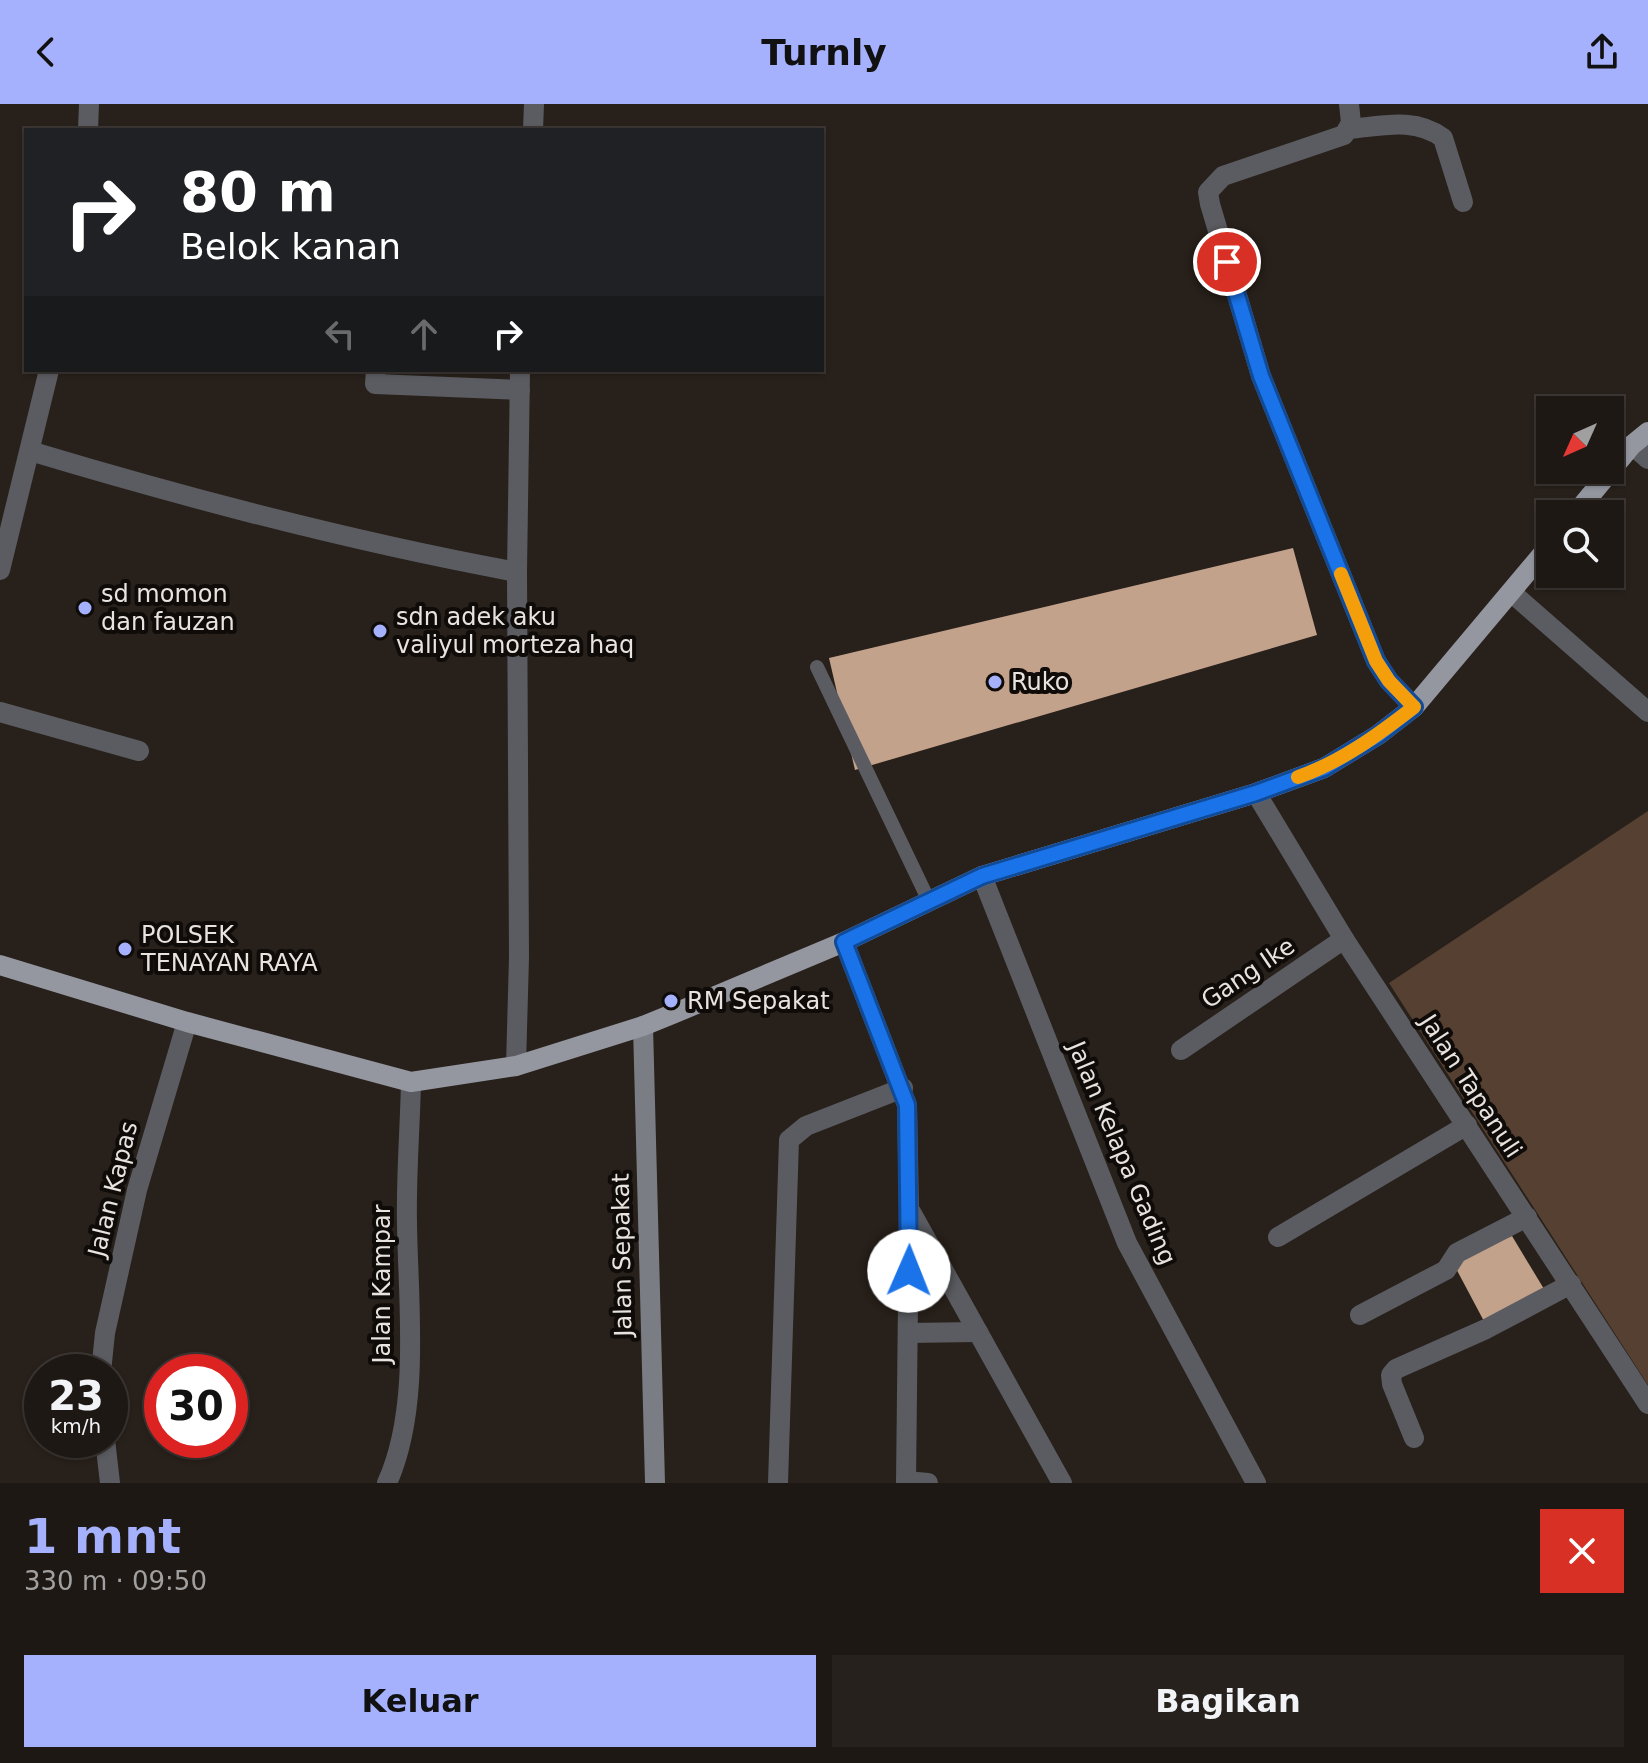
<!DOCTYPE html>
<html lang="id">
<meta charset="utf-8">
<style>
body{margin:0;font-family:"DejaVu Sans",sans-serif;background:#26211d;color:#f1f3f6;height:100vh;display:flex;flex-direction:column;font-size:30px;white-space:nowrap}
*{box-sizing:border-box;margin:0}
p{font-size:26px;color:#a1a0a0}
.icon{flex:none;width:44px;height:44px;fill:none;stroke:currentColor;stroke-width:2;stroke-linecap:round;stroke-linejoin:round}
.map{position:relative;height:1379px;overflow:hidden}
.sheet{display:flex;flex-direction:column;background:#1e1814;flex:1}
.sheet>*{flex:none}
.hud{position:absolute;left:24px;top:24px;width:800px;height:244px;border-radius:0px;box-shadow:0 2px 6px #0004,0 0 0 2px #3c3734;background:#202124;color:#fff;overflow:hidden}
.needle{width:52px;rotate:225deg}
.tools{position:absolute;left:1536px;top:292px;display:grid;gap:16px}
.tools a{display:grid;place-items:center;width:88px;height:88px;border-radius:0px;background:#1e1814;box-shadow:0 2px 6px #0004,0 0 0 2px #3c3734;font-size:40px}
.speed{position:absolute;left:24px;top:1250px;display:flex;gap:16px;font-size:40px;font-weight:700;text-align:center}
.speed>*{display:grid;place-content:center;width:104px;height:104px;border-radius:50%;background:#1e1814;box-shadow:0 2px 6px #0004,0 0 0 2px #3c3734;line-height:1}
.speed small{font-size:20px;font-weight:400}
.speed .limit{border:12px solid #d22;background:#fff;color:#111}
.pin{position:absolute;display:grid;place-items:center;width:68px;height:68px;color:#fff;margin:-34px;border:4px solid #fff;border-radius:50%;box-shadow:0 2px 8px #0007}
.me{position:absolute;width:88px;margin:-44px;rotate:1deg;stroke-linejoin:round;filter:drop-shadow(0 0 6px #0008)}
.turn{display:flex;align-items:center;gap:28px;height:168px;padding:0 24px;font-size:36px}
.turn .icon{width:104px;height:104px;stroke-width:2.5}
.turn b{display:block;font-size:56px;line-height:68px}
.lanes{display:flex;align-items:center;height:76px;padding:0 24px;background:#0003;justify-content:center;gap:40px;direction:ltr}
.lanes .off{opacity:.35}
.round{display:grid;place-items:center;flex:none;width:84px;height:84px;border-radius:0px;background:#26211d}
.headline{display:flex;align-items:center;justify-content:space-between;height:136px;padding:0 24px}
h1{font-size:48px;font-weight:700;line-height:60px;color:#a5b1fc}
.button{display:flex;gap:16px;margin-top:auto;padding:16px 24px}
.button a{flex:1;height:92px;border-radius:0px;background:#a5b1fc;color:#111;font-size:32px;font-weight:700;line-height:92px;text-align:center}
.button a+a{background:#26211d;color:#f1f3f6}
header{display:flex;justify-content:space-between;align-items:center;height:104px;padding:0 24px;background:#a5b1fc;color:#111;font-size:36px;font-weight:700}
.map>svg:first-child{display:block}
.green{fill:#554032}
.building{fill:#c3a28c}
.lines{fill:none;stroke-linecap:round;stroke-linejoin:round}
.lane{stroke:#5b5c61;stroke-width:14}
.street{stroke:#5b5c61;stroke-width:20}
.secondary{stroke:#7b7d84;stroke-width:20}
.primary{stroke:#9496a0;stroke-width:20}
.route-casing{stroke:#114b97;stroke-width:20}
.route{stroke:#1a73e8;stroke-width:14}
.slow{stroke:#f59e0b;stroke-width:14}
.poi-dot{fill:#a5b1fc;stroke:#0e0b08;stroke-width:3}
.labels{text-anchor:middle;stroke-width:8;stroke-linejoin:round;paint-order:stroke}
.poi-label{font-size:24px;fill:#e8e3df;stroke:#0e0b08;text-anchor:start}
.street-label{font-size:24px;fill:#e8e3df;stroke:#0e0b08}
</style>
<header><svg class="icon" aria-label="back" viewBox="0 0 24 24"><path d="M15 5l-7 7 7 7"/></svg>Turnly<svg class="icon" aria-label="share" viewBox="0 0 24 24"><path d="M12 15V3M7 8l5-5 5 5M5 13v7h14v-7"/></svg></header>
<div class="map">
<svg width="1648" height="1379" viewBox="0 0 1648 1379">
<rect width="100%" height="100%" fill="#28201a"/>
<polygon class="green" points="1648,707 1648,1281 1389,879"/>
<g class="building">
<polygon points="1293,444 1317,531 855,666 829,554"/>
<polygon points="1512,1132 1544,1185 1486,1221 1452,1157"/>
</g>
<g class="lines">
<polyline class="lane" points="817,563 929,797"/>
<g class="street">
<polyline points="1349,0 1351,19 1344,31 1223,72 1208,88 1210,100 1261,272 1376,557 1389,577 1414,603"/>
<path d="M1350 25C1382 22 1415 13 1443 34L1463 98"/>
<polyline points="88,26 89,0"/>
<polyline points="533,26 534,0"/>
<polyline points="376,266 375,280 520,286"/>
<polyline points="1632,341 1648,355"/>
<path d="M30 347C190 395 353 438 517 468"/>
<polyline points="0,466 49,266"/>
<polyline points="1512,489 1648,608"/>
<polyline points="0,608 139,647"/>
<polyline points="1256,689 1344,835 1648,1300"/>
<polyline points="982,772 1127,1139 1256,1379"/>
<polyline points="844,838 907,1001 909,1105 906,1379"/>
<polyline points="1181,946 1344,835"/>
<polyline points="516,962 519,853 517,468 520,266"/>
<polyline points="911,1108 1062,1379"/>
<polyline points="1278,1133 1467,1021"/>
<polyline points="1360,1211 1446,1166 1457,1149 1527,1113"/>
<polyline points="908,1229 978,1228"/>
<polyline points="101,1268 105,1229 137,1086 187,918"/>
<polyline points="1414,1334 1392,1280 1391,1271 1396,1265 1486,1225 1571,1180"/>
<polyline points="105,1336 110,1379"/>
<polyline points="906,1377 928,1379"/>
<path d="M387 1379C421 1304 408 1199 407 1119 406 1072 410 1025 411 978"/>
<polyline points="778,1379 789,1036 806,1022 903,984"/>
</g>
<polyline class="secondary" points="643,922 655,1379"/>
<g class="primary">
<polyline points="1575,410 1632,341 1648,328"/>
<polyline points="0,861 187,918 411,978 516,962 643,922 675,909 844,838 982,772 1256,689 1324,664 1378,631 1414,603 1550,441"/>
</g>
</g>
<g class="lines">
<defs>
<polyline id="route" points="909,1167 907,1001 844,838 982,772 1256,689 1324,664 1378,631 1414,603 1389,577 1376,557 1261,272 1227,158"/>
</defs>
<use href="#route" class="route-casing"/>
<use href="#route" class="route"/>
<path class="slow" d="M1298 673C1341 658 1378 631 1414 603L1389 577 1376 557 1341 470"/>
</g>
<g class="poi-dot">
<circle cx="85" cy="504" r="8"/>
<circle cx="380" cy="527" r="8"/>
<circle cx="995" cy="578" r="8"/>
<circle cx="125" cy="845" r="8"/>
<circle cx="671" cy="897" r="8"/>
</g>
<g class="labels">
<g class="poi-label">
<text x="101" y="498">sd momon<tspan x="101" dy="28">dan fauzan</tspan></text>
<text x="396" y="521">sdn adek aku<tspan x="396" dy="28">valiyul morteza haq</tspan></text>
<text x="1011" y="586">Ruko</text>
<text x="141" y="839">POLSEK<tspan x="141" dy="28">TENAYAN RAYA</tspan></text>
<text x="687" y="905">RM Sepakat</text>
</g>
<g class="street-label">
<text transform="translate(1248 869) rotate(-34)" y="8">Gang Ike</text>
<text transform="translate(1471 982) rotate(57)" y="8">Jalan Tapanuli</text>
<text transform="translate(1122 1049) rotate(67)" y="8">Jalan Kelapa Gading</text>
<text transform="translate(113 1085) rotate(-76)" y="8">Jalan Kapas</text>
<text transform="translate(622 1151) rotate(-91)" y="8">Jalan Sepakat</text>
<text transform="translate(382 1180) rotate(-90)" y="8">Jalan Kampar</text>
</g>
</g>
</svg>
<div class="tools">
<a><svg class="needle" viewBox="-14 -14 28 28"><path d="M0-13l5 13h-10z" fill="#e53935"/><path d="M0 13l5-13h-10z" fill="#a1a0a0"/></svg></a>
<a><svg class="icon" aria-label="search" viewBox="0 0 24 24"><circle cx="10" cy="10" r="6"/><path d="M15 15l6 6"/></svg></a>
</div>
<div class="speed"><div>23<small>km/h</small></div><div class="limit">30</div></div>
<div class="pin" style="left:1227px;top:158px;background:#d93025"><svg class="icon" aria-label="arrive" viewBox="0 0 24 24"><path d="M6 21V4h12l-3 4 3 4H6"/></svg></div>
<svg class="me" style="left:909px;top:1167px" viewBox="-20 -20 40 40"><circle r="19" fill="#fff"/><path d="M0-13L10 11 0 6-10 11z" fill="#1a73e8"/></svg>
<div class="hud">
<div class="turn"><svg class="icon" aria-label="right" viewBox="0 0 24 24"><path d="M7 20v-9h11M14 6l5 5-5 5"/></svg><div><b>80 m</b>Belok kanan</div></div>
<div class="lanes"><svg class="icon off" aria-label="left" viewBox="0 0 24 24"><path d="M17 20v-9H6M10 6l-5 5 5 5"/></svg><svg class="icon off" aria-label="ahead" viewBox="0 0 24 24"><path d="M12 20V5M6 11l6-6 6 6"/></svg><svg class="icon" aria-label="right" viewBox="0 0 24 24"><path d="M7 20v-9h11M14 6l5 5-5 5"/></svg></div>
</div>
</div>
<section class="sheet">
<div class="headline"><div><h1>1 mnt</h1><p>330 m · 09:50</p></div><a class="round" style="background:#d93025;color:#fff"><svg class="icon" aria-label="close" viewBox="0 0 24 24"><path d="M6 6l12 12M18 6L6 18"/></svg></a></div>
<div class="button"><a>Keluar</a><a>Bagikan</a></div>
</section>
